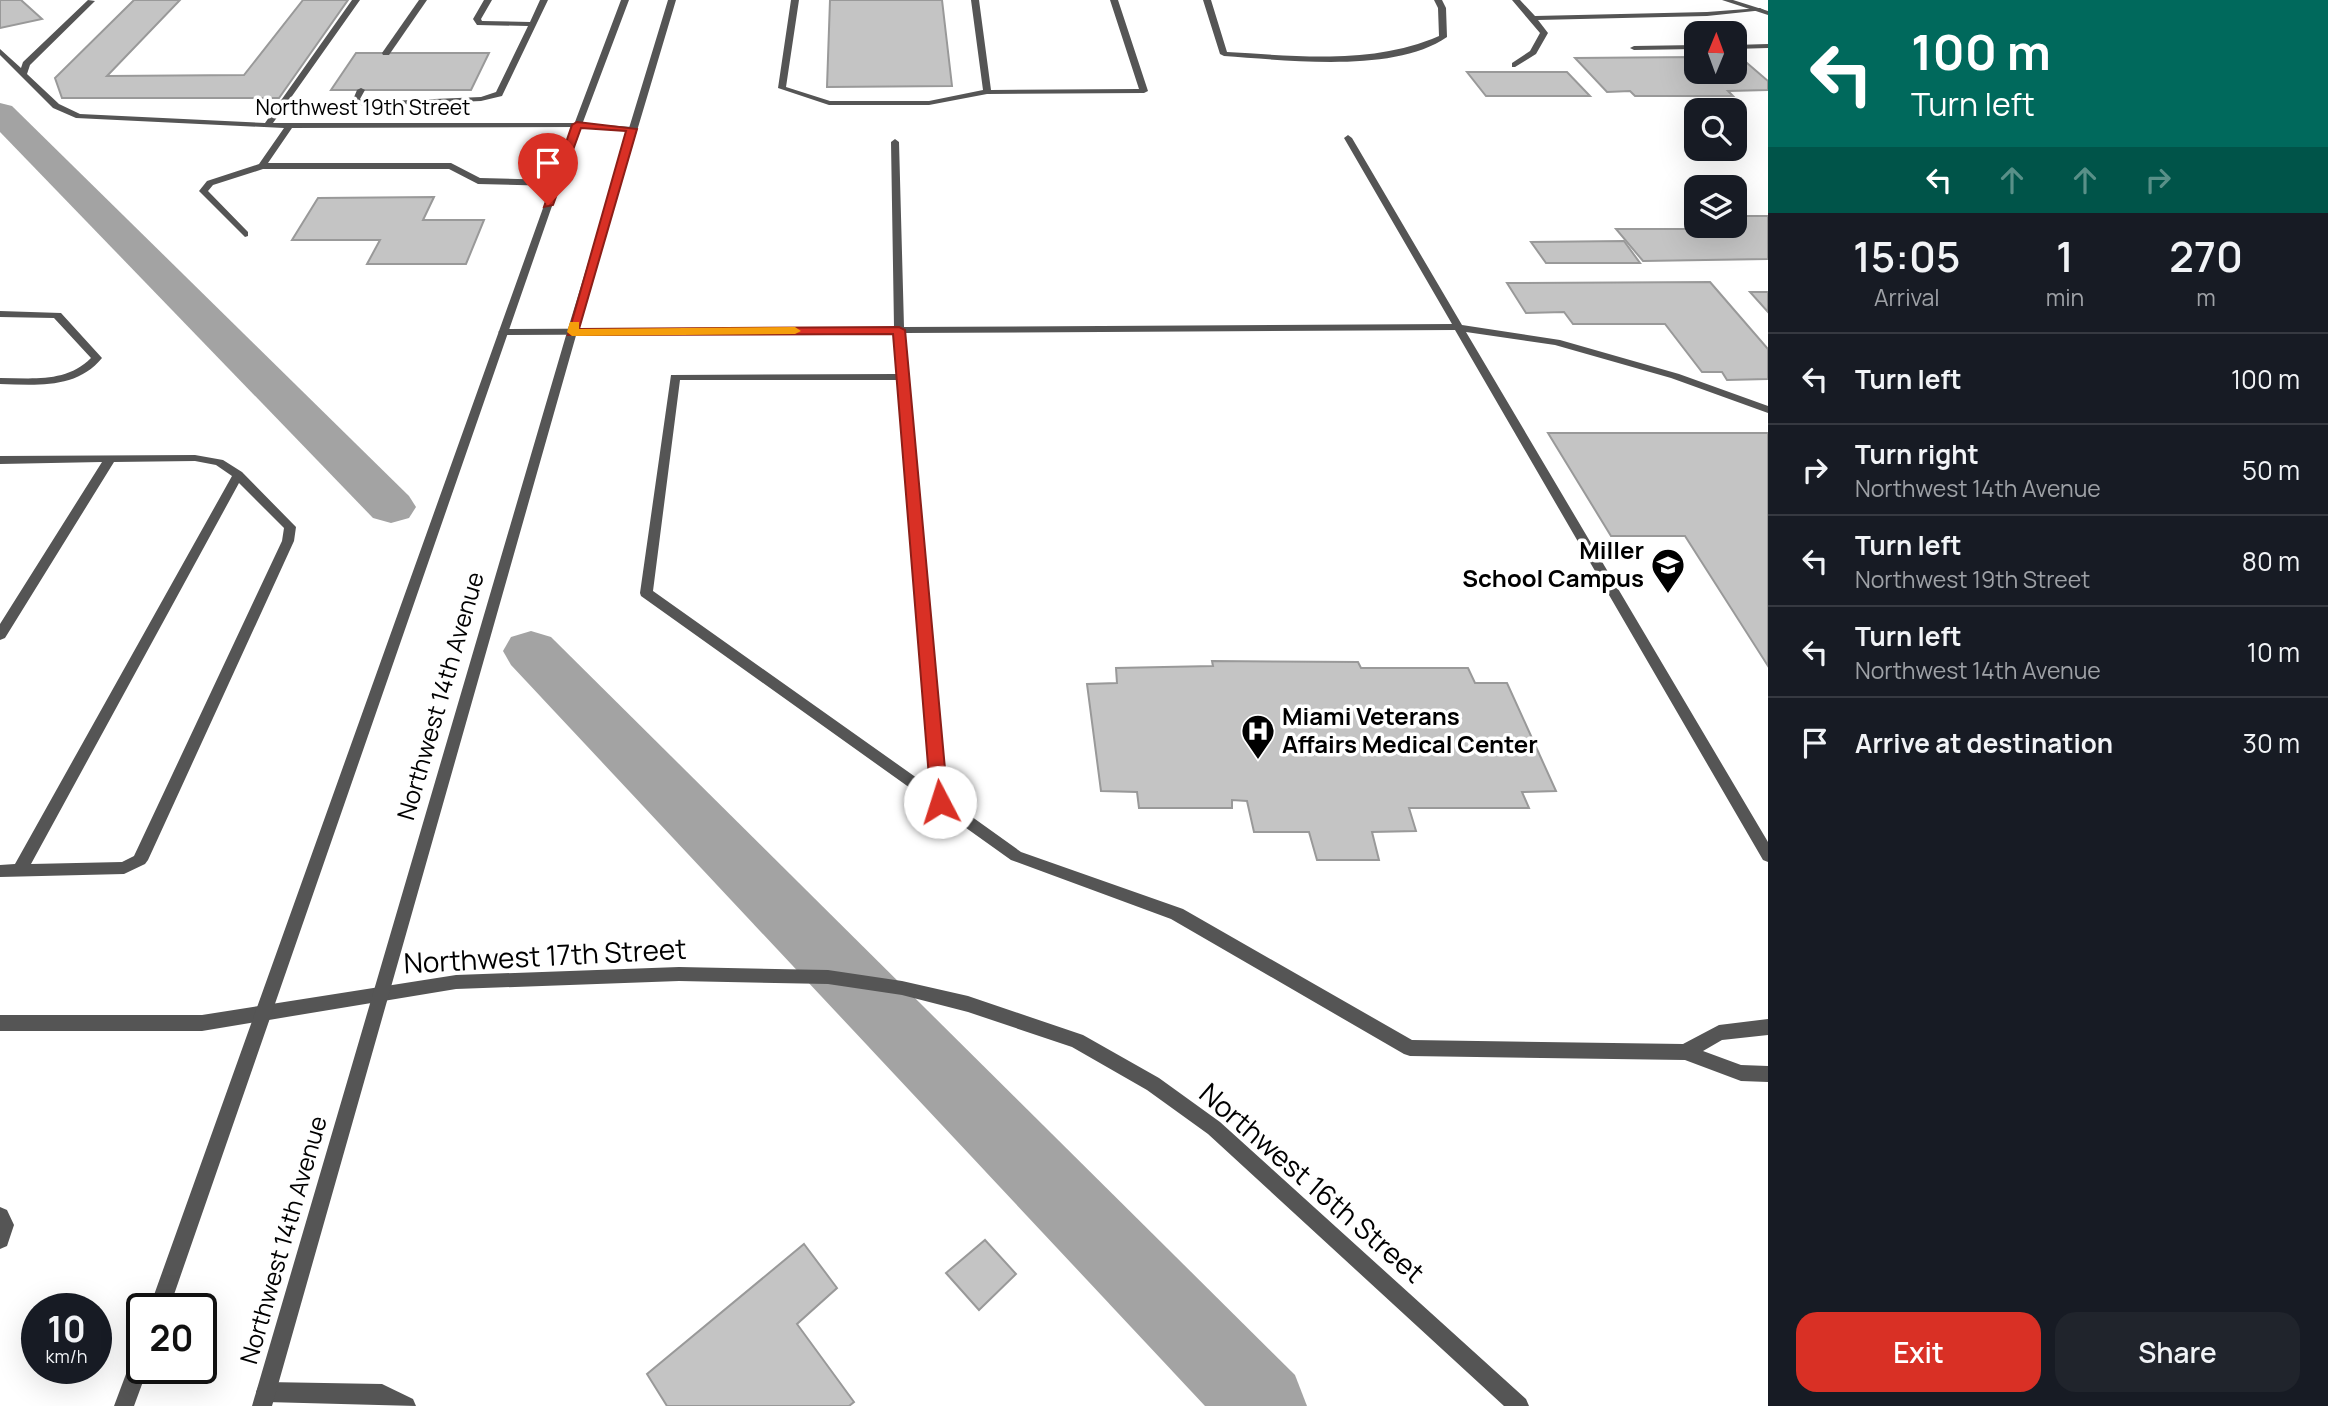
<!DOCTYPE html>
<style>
body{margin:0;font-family:Manrope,sans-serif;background:#20242c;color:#f1f3f6;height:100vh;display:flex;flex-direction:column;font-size:26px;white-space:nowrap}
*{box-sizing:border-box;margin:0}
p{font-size:23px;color:#9ea1a6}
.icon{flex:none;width:38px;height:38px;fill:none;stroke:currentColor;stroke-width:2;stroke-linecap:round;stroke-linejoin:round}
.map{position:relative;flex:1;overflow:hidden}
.panel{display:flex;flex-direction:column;background:#171b24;width:560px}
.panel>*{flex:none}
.banner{background:#00695c;color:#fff;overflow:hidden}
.needle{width:46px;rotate:1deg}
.tools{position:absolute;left:1684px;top:21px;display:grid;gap:14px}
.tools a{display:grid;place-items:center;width:63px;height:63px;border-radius:14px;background:#171b24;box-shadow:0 7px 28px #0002;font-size:35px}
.speed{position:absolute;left:21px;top:1293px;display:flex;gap:14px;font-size:35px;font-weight:700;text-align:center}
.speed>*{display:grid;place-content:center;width:91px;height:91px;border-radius:50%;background:#171b24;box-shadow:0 7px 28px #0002;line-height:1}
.speed small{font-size:18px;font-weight:400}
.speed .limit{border:4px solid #111;border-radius:10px;background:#fff;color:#111}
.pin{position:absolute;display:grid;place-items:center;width:60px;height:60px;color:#fff;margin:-72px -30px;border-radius:50% 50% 50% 0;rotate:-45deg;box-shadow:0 0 7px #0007}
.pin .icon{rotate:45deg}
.me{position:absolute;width:77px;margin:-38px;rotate:355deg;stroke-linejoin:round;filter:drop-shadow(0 0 5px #0008)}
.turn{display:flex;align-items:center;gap:24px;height:147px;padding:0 28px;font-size:32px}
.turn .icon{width:91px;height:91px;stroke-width:2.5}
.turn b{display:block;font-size:49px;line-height:60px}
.lanes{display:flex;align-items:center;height:66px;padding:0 28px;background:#0003;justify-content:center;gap:35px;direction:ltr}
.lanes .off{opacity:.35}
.eta{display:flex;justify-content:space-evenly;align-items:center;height:119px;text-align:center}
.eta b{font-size:42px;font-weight:600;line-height:49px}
.primary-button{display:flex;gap:14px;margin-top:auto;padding:14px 28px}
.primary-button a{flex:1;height:80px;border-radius:21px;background:#d93025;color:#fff;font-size:28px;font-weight:600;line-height:80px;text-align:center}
.primary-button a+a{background:#20242c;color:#f1f3f6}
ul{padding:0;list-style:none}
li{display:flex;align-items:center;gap:21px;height:91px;padding:0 28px;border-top:2px solid #363941}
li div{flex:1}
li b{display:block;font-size:26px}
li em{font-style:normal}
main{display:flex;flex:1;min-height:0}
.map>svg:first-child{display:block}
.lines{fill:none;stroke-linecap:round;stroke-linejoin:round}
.canal{fill:#a3a3a3;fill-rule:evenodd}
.building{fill:#c4c4c4;stroke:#999;stroke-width:2}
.service{fill:#555;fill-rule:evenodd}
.minor{fill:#555;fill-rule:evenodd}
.tertiary{fill:#555;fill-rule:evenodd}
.route{fill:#d93025;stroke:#8d1f18;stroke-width:2}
.slow{fill:#f59e0b}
.labels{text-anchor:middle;stroke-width:7;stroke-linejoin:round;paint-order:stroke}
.far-street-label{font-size:21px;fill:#000;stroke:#fff}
.poi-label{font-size:24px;font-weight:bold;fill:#000;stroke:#fff;text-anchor:end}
.street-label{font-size:24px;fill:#000;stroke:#fff}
.near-street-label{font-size:28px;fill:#000;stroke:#fff}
</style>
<main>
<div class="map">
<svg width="1768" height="1406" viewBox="0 0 1768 1406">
<rect width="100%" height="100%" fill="#fff"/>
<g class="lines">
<g class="canal">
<polygon points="0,103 12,106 409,496 416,507 409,518 391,523 373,518 0,132"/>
<polygon points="531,631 551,637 1295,1375 1307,1406 1205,1406 511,665 503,651 511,637"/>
</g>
</g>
<g class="building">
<polygon points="0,0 21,0 42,19 0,28"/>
<polygon points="134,0 180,0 107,76 244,75 303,0 348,0 279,98 62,98 55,78"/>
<polygon points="830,0 942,0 952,86 827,87"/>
<polygon points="356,53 489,53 471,90 331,90"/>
<polygon points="1696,57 1696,72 1734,72 1734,57 1740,57 1768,81 1768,90 1728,91 1733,96 1635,96 1630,91 1607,92 1575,58"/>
<polygon points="1467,72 1567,72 1590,96 1486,96"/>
<polygon points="434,197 423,220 484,220 466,264 367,264 380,240 292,240 318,198"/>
<polygon points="1734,216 1768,216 1768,259 1643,261 1616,229 1734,229 1731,226 1734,226"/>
<polygon points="1624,241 1640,263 1546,263 1531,242"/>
<polygon points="1710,282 1768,349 1768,379 1727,380 1722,372 1702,372 1665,324 1573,324 1564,312 1526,313 1507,283"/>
<polygon points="1750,292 1768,292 1768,312"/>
<polygon points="1548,433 1768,433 1768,666 1685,536 1611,536"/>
<polygon points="1212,661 1358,662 1361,668 1468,668 1475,683 1507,683 1556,791 1522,792 1529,808 1409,808 1416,831 1372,832 1379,860 1317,860 1309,832 1254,832 1247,801 1232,800 1232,808 1139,808 1137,792 1101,791 1087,684 1117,683 1116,668 1213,666"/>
<polygon points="985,1240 1016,1274 979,1310 946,1273"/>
<polygon points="804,1244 837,1288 797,1324 854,1402 849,1406 667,1406 647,1374"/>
</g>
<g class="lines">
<g class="service">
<polygon points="88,0 95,1 30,65 27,74 59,104 80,114 265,123 352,0 360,0 273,123 577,123 632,127 636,129 632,131 577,127 292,128 268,163 451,163 480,178 556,180 560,183 556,186 478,184 449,169 263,169 213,185 208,191 248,232 248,236 245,237 199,191 207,181 259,164 284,128 76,118 53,108 0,55 0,49 21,68 23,62"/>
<polygon points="419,0 427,0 389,55 383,55 382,53"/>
<polygon points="484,0 492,0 481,19 482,21 530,22 540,0 548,0 502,96 481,101 364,106 352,102 357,90 361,88 365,90 360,99 365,102 481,97 496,92 528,26 477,25 473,19"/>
<polygon points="791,0 799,0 786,87 830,101 929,101 983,90 971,0 979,0 991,90 1139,89 1110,0 1118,0 1148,91 1144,93 987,94 929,105 829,105 778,88"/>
<path d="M1203 0H1211L1227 52C1299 56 1372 65 1439 36L1438 8 1434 0H1442L1446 8 1447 37C1394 74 1286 60 1224 56L1220 54Z"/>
<polygon points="1512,0 1520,0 1535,16 1707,12 1760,8 1764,10 1707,16 1538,20 1548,33 1536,54 1515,67 1512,67 1512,63 1530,51 1540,33"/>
<polygon points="1768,44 1768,48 1734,49 1734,45"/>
<polygon points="1696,45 1696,49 1634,50 1630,48 1634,46"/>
<path d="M1348 135 1352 138 1462 325 1560 340 1679 374 1768 406V413L1671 378 1555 345 1466 332 1768 842V862L1763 860 1455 330 904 333 947 799 1021 852 1183 909 1412 1040 1683 1044 1719 1025 1768 1019V1035L1722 1040 1703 1051 1741 1065 1768 1066V1082L1741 1081 1685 1060 1410 1056 1404 1054 1171 919 1011 860 641 596 640 593 671 375 897 374 894 333 503 335 498 332 503 329 894 327 891 142 895 139 899 142 904 327 1452 324 1344 138ZM680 380H898L931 788 653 591Z"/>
<path d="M0 311 61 313 102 358C77 389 37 385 0 384V378C33 378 66 383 91 358L54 318 0 317Z"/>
<path d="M195 455 223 460 242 472 296 527 294 541 148 860 145 864 124 874 0 877V865L15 864 232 476 216 465 195 461 114 462 5 638 0 640V624L102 462 0 464V456ZM239 483 284 528 282 541 134 856 122 862 31 864Z"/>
<polygon points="0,1207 7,1210 14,1225 7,1246 0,1249"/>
</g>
<g class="minor">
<polygon points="1722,0 1733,0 1768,11 1768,15"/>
<polygon points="679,967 828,970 902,981 968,996 1083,1035 1159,1078 1220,1122 1526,1399 1529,1406 1504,1406 1208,1134 1147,1090 1072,1047 968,1012 902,995 828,984 679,981 456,989 202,1031 0,1031 0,1015 202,1015 456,975"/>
<polygon points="266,1382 382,1384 413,1399 416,1406 266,1402 259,1399 256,1392 259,1385"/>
</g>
<g class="tertiary">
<polygon points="621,0 629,0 560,183 169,1309 149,1309 552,183"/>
<polygon points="668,0 676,0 577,332 272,1406 252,1406 567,332"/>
<polygon points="142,1347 142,1368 148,1368 134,1406 114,1406 135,1350"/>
</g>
</g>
<polygon class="route" points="577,122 637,129 579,329 899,327 905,330 948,802 946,806 934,806 931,802 893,334 568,335 626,131 581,128 553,205 544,207 572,125"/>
<polygon class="slow" points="570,322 579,322 579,329 795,327 801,331 795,334 572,336 567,332"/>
<defs>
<symbol id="university-pin" viewBox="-11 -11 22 30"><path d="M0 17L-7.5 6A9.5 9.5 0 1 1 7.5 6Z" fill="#000" stroke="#fff"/><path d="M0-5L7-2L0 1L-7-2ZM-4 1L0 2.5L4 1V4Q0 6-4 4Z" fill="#fff"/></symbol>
<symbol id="hospital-pin" viewBox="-11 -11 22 30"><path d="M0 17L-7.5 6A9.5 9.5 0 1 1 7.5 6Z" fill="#000" stroke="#fff"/><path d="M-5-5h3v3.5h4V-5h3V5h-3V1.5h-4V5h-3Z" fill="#fff"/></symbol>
</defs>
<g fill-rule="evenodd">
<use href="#university-pin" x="1649" y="546" width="38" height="52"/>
<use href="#hospital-pin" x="1239" y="712" width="38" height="52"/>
</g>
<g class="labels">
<g class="far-street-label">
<text x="363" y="115">Northwest 19th Street</text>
</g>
<g class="poi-label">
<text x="1644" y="559">Miller<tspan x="1644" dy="28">School Campus</tspan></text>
<text x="1282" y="725" text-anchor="start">Miami Veterans<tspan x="1282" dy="28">Affairs Medical Center</tspan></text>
</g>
<g class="street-label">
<text transform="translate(441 696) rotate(-74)" y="8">Northwest 14th Avenue</text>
<text transform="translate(284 1240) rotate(-74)" y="8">Northwest 14th Avenue</text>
</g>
<g class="near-street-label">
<text transform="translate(545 956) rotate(-3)" y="10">Northwest 17th Street</text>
<text transform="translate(1312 1183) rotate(41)" y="10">Northwest 16th Street</text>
</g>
</g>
</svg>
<div class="tools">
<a><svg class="needle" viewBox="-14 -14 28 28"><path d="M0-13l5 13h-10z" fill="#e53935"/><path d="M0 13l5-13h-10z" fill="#9ea1a6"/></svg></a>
<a><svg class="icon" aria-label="search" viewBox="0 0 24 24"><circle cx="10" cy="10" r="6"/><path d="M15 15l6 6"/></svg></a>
<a><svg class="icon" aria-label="layers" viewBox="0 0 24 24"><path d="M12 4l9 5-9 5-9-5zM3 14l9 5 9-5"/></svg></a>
</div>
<div class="speed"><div>10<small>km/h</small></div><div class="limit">20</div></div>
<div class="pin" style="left:548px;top:205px;background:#d93025"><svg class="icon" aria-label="arrive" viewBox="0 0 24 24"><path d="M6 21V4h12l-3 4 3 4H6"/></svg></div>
<svg class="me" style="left:940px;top:802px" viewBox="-20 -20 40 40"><circle r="19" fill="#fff"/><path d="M0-13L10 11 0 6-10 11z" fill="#d93025"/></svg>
</div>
<section class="panel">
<div class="banner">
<div class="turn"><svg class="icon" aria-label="left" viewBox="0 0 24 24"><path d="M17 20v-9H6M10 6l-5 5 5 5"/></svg><div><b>100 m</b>Turn left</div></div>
<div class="lanes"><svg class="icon" aria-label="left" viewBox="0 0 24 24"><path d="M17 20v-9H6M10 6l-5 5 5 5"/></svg><svg class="icon off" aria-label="ahead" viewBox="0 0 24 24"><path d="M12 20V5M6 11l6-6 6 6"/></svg><svg class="icon off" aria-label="ahead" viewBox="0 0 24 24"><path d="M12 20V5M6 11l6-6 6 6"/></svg><svg class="icon off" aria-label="right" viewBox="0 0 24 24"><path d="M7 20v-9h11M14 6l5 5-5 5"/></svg></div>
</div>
<div class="eta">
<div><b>15:05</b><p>Arrival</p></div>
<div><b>1</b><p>min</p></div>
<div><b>270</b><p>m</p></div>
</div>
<ul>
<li><svg class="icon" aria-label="left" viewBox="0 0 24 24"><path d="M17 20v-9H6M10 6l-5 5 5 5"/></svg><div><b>Turn left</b></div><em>100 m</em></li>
<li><svg class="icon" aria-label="right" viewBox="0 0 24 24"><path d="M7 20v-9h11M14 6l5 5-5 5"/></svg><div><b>Turn right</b><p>Northwest 14th Avenue</p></div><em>50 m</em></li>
<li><svg class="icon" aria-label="left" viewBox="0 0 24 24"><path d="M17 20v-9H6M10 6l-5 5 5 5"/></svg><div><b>Turn left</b><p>Northwest 19th Street</p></div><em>80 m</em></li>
<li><svg class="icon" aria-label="left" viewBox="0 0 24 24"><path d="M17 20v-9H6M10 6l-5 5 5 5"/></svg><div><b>Turn left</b><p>Northwest 14th Avenue</p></div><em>10 m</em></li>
<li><svg class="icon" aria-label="arrive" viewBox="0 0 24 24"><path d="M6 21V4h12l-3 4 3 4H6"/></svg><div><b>Arrive at destination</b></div><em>30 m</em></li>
</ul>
<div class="primary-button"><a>Exit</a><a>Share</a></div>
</section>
</main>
